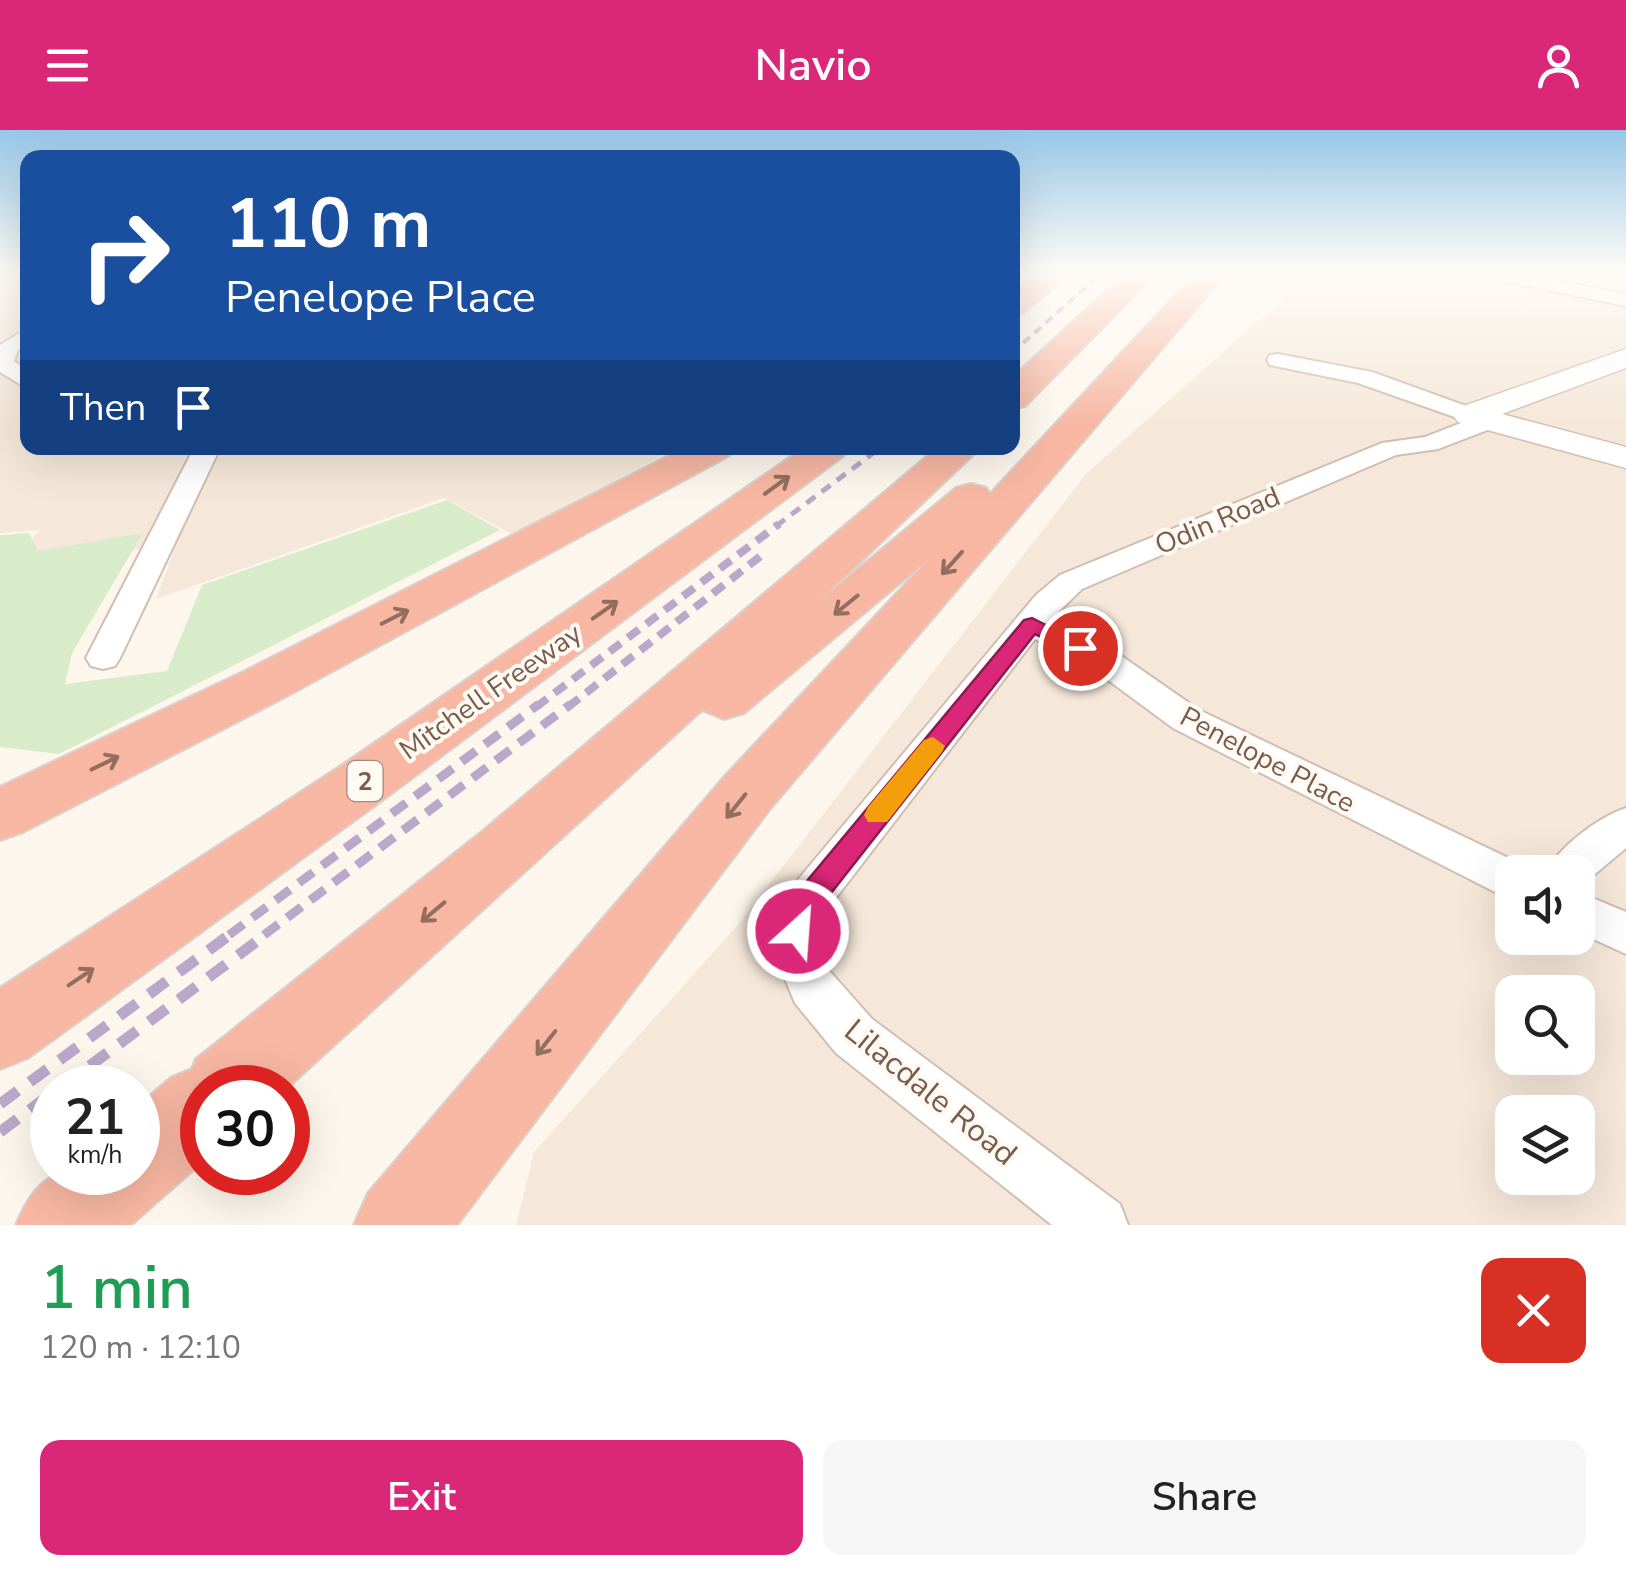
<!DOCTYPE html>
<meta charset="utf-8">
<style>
body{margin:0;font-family:"Nunito Sans",sans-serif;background:#f6f6f6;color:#222;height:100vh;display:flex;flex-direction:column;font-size:38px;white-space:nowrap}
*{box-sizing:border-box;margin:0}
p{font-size:32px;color:#767676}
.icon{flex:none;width:55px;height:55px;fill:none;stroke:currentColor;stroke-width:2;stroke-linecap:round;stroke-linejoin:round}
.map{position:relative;height:1095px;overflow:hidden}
.panel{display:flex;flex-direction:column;background:#fff;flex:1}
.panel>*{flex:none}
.hud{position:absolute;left:20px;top:20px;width:1000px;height:305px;border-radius:20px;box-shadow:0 10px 40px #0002;background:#1a4fa0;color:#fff;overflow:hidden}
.fabs{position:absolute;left:1495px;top:725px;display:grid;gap:20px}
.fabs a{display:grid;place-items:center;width:100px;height:100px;border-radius:20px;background:#fff;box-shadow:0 10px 40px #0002;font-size:50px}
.speed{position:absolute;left:30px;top:935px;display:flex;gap:20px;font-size:50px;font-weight:700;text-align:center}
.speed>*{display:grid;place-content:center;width:130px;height:130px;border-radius:50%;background:#fff;box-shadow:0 10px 40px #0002;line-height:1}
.speed small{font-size:25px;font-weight:400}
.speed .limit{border:15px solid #d22;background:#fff;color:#111}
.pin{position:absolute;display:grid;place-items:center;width:85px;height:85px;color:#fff;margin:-42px;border:5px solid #fff;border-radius:50%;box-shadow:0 2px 10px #0007}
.me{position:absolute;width:110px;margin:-55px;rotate:26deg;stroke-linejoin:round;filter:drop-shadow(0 0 8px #0008)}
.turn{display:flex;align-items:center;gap:35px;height:210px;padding:0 40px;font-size:45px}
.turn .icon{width:130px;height:130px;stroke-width:2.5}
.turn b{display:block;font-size:70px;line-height:85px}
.then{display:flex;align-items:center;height:95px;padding:0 40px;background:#0003;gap:20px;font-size:38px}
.round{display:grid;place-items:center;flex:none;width:105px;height:105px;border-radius:20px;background:#f6f6f6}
.overview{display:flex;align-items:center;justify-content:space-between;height:170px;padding:0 40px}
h1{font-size:60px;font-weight:600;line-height:75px;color:#1e9e55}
.cta{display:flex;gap:20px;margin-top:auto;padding:20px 40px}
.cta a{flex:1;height:115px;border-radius:20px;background:#db2777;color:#fff;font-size:40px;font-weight:600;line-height:115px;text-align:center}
.cta a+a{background:#f6f6f6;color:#222}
header{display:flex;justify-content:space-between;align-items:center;height:130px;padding:0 40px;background:#db2777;color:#fff;font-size:45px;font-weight:600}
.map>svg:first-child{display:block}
.residential{fill:#f5e8da;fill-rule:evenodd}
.green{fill:#d8ecc9}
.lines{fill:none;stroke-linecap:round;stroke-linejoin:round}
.street-casing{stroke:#d1beb0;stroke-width:4}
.secondary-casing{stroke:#d6c0b0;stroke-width:3}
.highway-casing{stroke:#dad1cd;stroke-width:4}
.street{fill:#fff;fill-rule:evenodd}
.secondary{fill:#fff;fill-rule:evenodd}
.highway{fill:#f7b7a3;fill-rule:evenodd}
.rail-far4{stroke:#b9a8c9;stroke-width:4;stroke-dasharray:9 6;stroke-linecap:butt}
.rail-far3{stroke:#b9a8c9;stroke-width:5;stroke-dasharray:11 8;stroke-linecap:butt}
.rail-far2{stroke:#b9a8c9;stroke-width:8;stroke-dasharray:14 9;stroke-linecap:butt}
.rail-far1{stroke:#b9a8c9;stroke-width:9;stroke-dasharray:18 11;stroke-linecap:butt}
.rail{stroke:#b9a8c9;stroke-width:11;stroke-dasharray:22 15;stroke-linecap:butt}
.oneway{stroke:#936e5e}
.route{fill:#db2777;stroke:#8e194d;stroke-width:2.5}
.slow{fill:#f59e0b}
.labels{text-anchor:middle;stroke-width:8;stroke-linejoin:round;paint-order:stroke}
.shield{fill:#fffaf3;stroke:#a28b7f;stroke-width:2.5}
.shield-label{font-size:25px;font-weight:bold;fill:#7a5c4d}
.street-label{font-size:28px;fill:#7a5c4d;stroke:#fffaf3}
.near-street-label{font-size:32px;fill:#7a5c4d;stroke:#fffaf3}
</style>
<header><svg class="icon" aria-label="menu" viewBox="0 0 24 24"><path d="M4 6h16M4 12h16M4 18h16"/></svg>Navio<svg class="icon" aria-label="person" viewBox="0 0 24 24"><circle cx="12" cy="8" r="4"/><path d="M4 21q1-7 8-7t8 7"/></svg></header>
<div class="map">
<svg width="1626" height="1095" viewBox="0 0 1626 1095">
<rect width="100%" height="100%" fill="#fdf6ec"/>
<g class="residential">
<polygon points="0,141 27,141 28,318 677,318 512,404 444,368 156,469 176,415 15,433 39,400 0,403"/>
<path d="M1314 141H1626V1095H516L534 1022 737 796 1086 344ZM1512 742H1578V808H1512ZM1512 862H1578V928H1512ZM1512 982H1578V1048H1512Z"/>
</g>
<polygon class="green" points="447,370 500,400 59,624 0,617 0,405 29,403 38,421 143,403 72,523 65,554 167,541 202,455"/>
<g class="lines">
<defs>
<g id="street">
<polygon points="1469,141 1507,141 1626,164 1626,176 1478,146"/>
<polygon points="28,198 28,214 18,220 14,231 28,241 28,259 0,242 0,215"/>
<polygon points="1278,224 1372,242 1477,280 1480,286 1498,286 1501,291 1498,296 1438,319 1396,325 1082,459 1050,490 1117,523 1199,580 1527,737 1530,742 1512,742 1512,768 1497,763 1173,598 1093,539 1035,509 832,773 823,811 826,837 872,889 1120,1074 1128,1095 1052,1095 836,923 795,873 776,828 781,790 796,752 1036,465 1060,445 1382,313 1425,307 1466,291 1358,253 1270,235 1267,230 1270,225"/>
<polygon points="194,318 220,318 120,528 115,536 103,539 91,536 86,528"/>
<path d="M1626 678V718L1583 754 1578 756V742H1547C1558 717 1599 687 1626 678Z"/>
<polygon points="1578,762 1626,782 1626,824 1578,802"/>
</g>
<polygon id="secondary" points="1626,219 1626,238 1502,284 1626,317 1626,338 1458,292 1453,285 1458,278"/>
<g id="highway">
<polygon points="1040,141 1072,141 1023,183 1012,186 1012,162"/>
<polygon points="1128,141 1158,141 1025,276 1012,279 1012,248"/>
<path d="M1198 141H1228L769 680 457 1095H354L368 1063 725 646 930 428 744 583 724 589 702 580 287 958H202V1032C178 1054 155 1073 131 1095H16C45 1026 73 1042 138 1042V976L172 947 192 939 196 929 484 700 937 318H980L818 472 956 358 971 354 986 358 990 364Z"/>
<polygon points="684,318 734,318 728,326 281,569 23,702 0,710 0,657 241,543"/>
<polygon points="804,318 849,318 843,326 388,666 28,928 0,939 0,858 344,634"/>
</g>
</defs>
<use href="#street" class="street-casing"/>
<use href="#secondary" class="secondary-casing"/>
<use href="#highway" class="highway-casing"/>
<use href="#street" class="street"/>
<use href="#secondary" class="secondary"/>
<use href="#highway" class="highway"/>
<polyline class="rail-far4" points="1012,223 1104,141"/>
<polyline class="rail-far3" points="776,396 880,318"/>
<g class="rail-far2">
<polyline points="536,577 779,394"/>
<polyline points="568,577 762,425"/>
</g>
<g class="rail-far1">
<polyline points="229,805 539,574"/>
<polyline points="264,805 571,574"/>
</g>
<g class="rail">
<polyline points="60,958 268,803"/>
<polyline points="0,974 232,803"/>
<polyline points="0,1002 52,963"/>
</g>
</g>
<defs><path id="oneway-shaft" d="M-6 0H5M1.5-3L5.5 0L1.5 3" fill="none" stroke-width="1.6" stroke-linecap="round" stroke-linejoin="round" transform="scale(2.5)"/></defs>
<g class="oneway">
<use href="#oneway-shaft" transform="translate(777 355) rotate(-36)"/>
<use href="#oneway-shaft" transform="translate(952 433) rotate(132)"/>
<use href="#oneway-shaft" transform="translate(846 475) rotate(141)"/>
<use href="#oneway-shaft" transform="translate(605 480) rotate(-35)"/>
<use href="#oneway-shaft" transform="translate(395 487) rotate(-27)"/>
<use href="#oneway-shaft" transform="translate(105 633) rotate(-26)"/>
<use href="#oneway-shaft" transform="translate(736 676) rotate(129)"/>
<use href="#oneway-shaft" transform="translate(433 782) rotate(140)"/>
<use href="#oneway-shaft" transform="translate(81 847) rotate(-34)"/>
<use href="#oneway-shaft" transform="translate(546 913) rotate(128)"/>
</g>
<linearGradient id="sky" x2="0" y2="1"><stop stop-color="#97c7e8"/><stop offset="0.48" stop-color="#fefbf6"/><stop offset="1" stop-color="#fefbf6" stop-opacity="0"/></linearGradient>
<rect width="1626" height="295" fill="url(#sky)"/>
<polygon class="route" points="1032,488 1091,518 1080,525 1035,504 824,772 808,810 798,814 787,810 783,801 802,757 1024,490"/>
<polygon class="slow" points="933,607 945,616 942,622 887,692 868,692 864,685 868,677 924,610"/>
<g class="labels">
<rect class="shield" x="347.5" y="631" width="35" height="40" rx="8"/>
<g class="shield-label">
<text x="365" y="660">2</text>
</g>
<g class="street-label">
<text transform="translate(1217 390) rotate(-23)" y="10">Odin Road</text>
<text transform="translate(490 561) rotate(-35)" y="10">Mitchell Freeway</text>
<text transform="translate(1268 629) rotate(28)" y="10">Penelope Place</text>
</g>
<g class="near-street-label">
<text transform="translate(931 962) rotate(39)" y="11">Lilacdale Road</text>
</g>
</g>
</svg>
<div class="fabs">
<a><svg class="icon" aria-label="sound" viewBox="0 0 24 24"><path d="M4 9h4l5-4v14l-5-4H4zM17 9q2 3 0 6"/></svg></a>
<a><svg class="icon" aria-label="search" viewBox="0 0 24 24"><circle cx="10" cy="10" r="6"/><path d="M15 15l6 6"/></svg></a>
<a><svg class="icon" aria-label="layers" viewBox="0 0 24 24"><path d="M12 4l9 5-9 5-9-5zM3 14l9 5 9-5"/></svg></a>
</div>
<div class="speed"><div>21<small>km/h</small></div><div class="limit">30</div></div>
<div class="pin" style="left:1080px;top:518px;background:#d93025"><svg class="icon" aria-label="arrive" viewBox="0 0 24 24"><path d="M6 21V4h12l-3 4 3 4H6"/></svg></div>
<svg class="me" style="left:798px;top:801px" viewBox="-20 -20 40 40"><circle r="17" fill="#db2777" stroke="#fff" stroke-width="3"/><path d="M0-11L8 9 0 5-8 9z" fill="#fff"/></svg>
<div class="hud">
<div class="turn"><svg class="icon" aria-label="right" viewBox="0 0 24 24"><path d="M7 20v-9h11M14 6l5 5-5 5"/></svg><div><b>110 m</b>Penelope Place</div></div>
<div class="then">Then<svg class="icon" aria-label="arrive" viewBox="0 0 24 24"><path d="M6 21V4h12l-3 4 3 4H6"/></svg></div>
</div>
</div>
<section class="panel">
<div class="overview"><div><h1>1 min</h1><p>120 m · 12:10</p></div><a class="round" style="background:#d93025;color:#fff"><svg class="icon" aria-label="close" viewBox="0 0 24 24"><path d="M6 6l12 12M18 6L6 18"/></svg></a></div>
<div class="cta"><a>Exit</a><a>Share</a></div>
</section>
